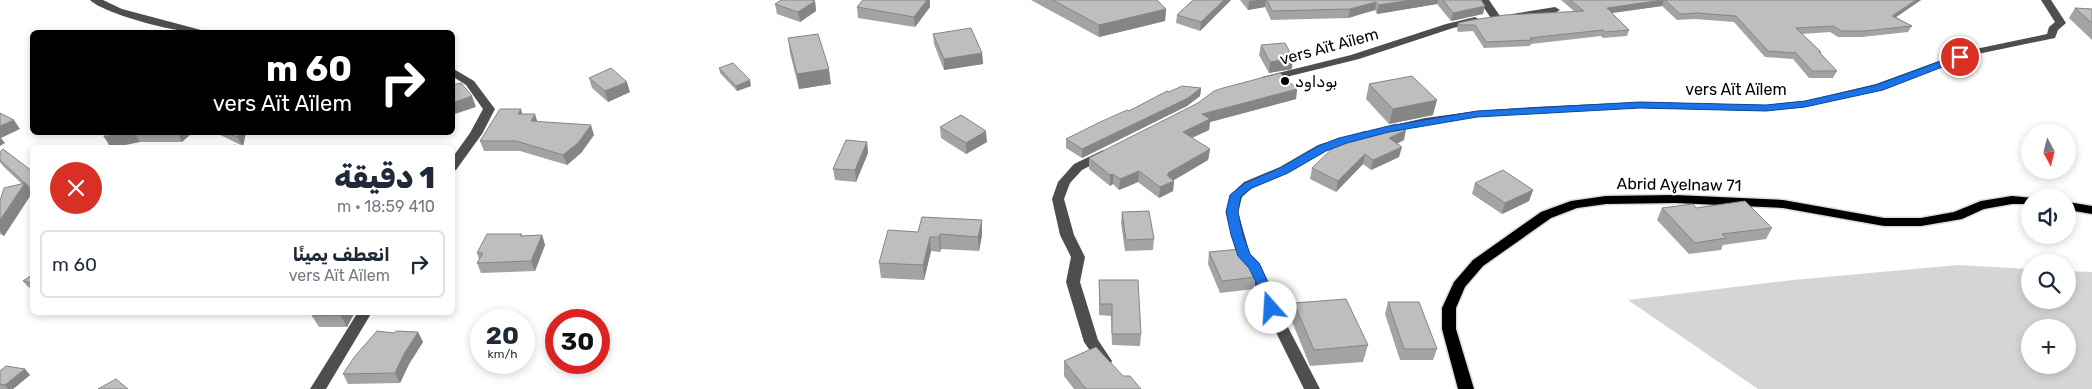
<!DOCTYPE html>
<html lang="ar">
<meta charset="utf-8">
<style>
body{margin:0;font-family:Rubik,Cairo,sans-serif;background:#f2f2f3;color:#1f2937;direction:rtl;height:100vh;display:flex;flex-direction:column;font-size:19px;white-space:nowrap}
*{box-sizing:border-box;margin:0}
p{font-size:16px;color:#747a83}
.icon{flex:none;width:28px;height:28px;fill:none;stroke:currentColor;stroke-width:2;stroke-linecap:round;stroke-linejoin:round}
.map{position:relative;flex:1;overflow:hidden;direction:ltr}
.drawer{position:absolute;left:30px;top:145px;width:425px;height:170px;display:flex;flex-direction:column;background:#fff;border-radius:8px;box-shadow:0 2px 8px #0003;direction:rtl}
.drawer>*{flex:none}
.banner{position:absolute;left:30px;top:30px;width:425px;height:105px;border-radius:8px;box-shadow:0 2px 8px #0003;direction:rtl;background:#000;color:#fff;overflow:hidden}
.needle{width:32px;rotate:173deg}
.fabs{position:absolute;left:2021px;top:124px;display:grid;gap:10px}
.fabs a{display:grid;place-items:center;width:55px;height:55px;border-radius:50%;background:#fff;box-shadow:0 2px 8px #0003;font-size:25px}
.speed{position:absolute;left:470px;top:309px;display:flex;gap:10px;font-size:25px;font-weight:700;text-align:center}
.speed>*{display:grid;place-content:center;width:65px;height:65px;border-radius:50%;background:#fff;box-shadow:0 2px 8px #0003;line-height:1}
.speed small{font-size:12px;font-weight:400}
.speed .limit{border:8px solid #d22;background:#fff;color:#111}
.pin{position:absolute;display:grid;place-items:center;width:42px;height:42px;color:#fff;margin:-21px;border:2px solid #fff;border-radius:50%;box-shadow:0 1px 5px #0007}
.me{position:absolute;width:55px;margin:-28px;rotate:341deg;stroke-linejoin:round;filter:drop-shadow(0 0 4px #0008)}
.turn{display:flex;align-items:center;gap:18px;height:105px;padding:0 20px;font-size:22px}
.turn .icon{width:65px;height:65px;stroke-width:2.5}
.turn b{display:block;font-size:35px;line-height:42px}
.round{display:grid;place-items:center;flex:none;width:52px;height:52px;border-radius:26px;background:#f2f2f3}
.overview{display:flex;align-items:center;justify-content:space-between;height:85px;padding:0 20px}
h1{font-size:30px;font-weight:800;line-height:38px}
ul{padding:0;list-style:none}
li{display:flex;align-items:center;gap:15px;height:68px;margin:0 10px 8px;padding:0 10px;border:2px solid #e0e1e3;border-radius:8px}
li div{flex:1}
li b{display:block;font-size:19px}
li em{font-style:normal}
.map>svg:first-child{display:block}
.green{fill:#d5d5d5;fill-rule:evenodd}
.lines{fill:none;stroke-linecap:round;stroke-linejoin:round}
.major-casing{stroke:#dbdbdb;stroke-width:3}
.minor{fill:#4e4e4e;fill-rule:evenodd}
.major{fill:#000;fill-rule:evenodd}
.wall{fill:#a3a3a3}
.shaded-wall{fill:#858585}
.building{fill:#bebebe;stroke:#858585}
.route{fill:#1a73e8;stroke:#114b97}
.poi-dot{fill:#000;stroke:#fff;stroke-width:2}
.labels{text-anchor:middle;stroke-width:4.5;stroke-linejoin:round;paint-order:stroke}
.street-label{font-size:16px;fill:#000;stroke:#fff}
.poi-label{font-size:16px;fill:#000;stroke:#fff;text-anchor:start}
</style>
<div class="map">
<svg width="2092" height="389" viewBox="0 0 2092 389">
<rect width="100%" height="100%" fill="#fff"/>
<path class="green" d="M1958 265 2030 269V300H2068V271L2092 272V389H1758L1628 300 1793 280ZM2030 328H2068V365H2030Z"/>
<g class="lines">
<defs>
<g id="major">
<polygon points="1675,195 1783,200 1884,218 1921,218 1954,212 1981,201 2012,196 2035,198 2030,198 2030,204 2012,204 1984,209 1962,219 1921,226 1884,226 1783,208 1675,203 1606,204 1577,208 1551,218 1483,266 1465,287 1456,308 1456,329 1474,389 1458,389 1442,329 1442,308 1454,282 1473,260 1541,212 1571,201 1606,196"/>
<polygon points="2068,202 2092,206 2092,214 2068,210"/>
</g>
</defs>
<use href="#major" class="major-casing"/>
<g class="minor">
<path d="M90 0H103L122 9 201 30 202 32C183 35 104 14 90 0Z"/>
<polygon points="1479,0 1489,0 1500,16 1555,7 1560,10 1555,13 1496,21 1492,20"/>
<polygon points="2041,0 2051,0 2066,23 2058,30 2055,38 1973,55 1883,89 1805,107 1766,111 1640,108 1534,113 1477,117 1425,124 1385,133 1379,130 1381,128 1425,118 1477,111 1534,107 1640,102 1766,105 1805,101 1876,84 1966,51 2047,34 2049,27 2055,22"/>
<polygon points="1475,17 1480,20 1479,22 1453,28 1359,59 1266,82 1261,79 1262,77 1351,55 1446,24"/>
<polygon points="452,68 474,81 495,109 482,134 456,170 452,171 452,158 470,133 483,109 466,85 452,76"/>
<polygon points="1365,131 1371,135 1369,137 1326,151 1288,173 1252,188 1242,197 1238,212 1250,254 1261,266 1278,308 1320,389 1304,389 1264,308 1248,268 1237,256 1226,212 1230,195 1244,182 1280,167 1318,145"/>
<polygon points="1103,150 1109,154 1107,157 1082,170 1070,183 1064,199 1074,235 1085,257 1080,282 1098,340 1112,361 1110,365 1105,366 1100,365 1084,342 1066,282 1071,257 1060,235 1052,199 1058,182 1074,164"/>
<polygon points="358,312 372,312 326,389 310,389"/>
</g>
<use href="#major" class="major"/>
</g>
<g class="wall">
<polygon points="863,0 930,0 930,7 915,27 858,18 857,7"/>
<polygon points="1031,0 1157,0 1166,9 1165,21 1099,37"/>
<polygon points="1193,0 1231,0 1200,31 1176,23 1177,15"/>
<polygon points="1240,0 1481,0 1483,14 1451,21 1437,4 1377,14 1375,10 1348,18 1271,20 1265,7 1248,10"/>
<polygon points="1561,0 1921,0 1896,17 1912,26 1908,32 1862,37 1838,37 1830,32 1802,34 1821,52 1820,54 1837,71 1833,78 1809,78 1793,59 1765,57 1734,22 1695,19 1677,20 1662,6 1612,13 1629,30 1627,36 1603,38 1601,36 1531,44 1530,46 1484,48 1473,31 1458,32 1457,29 1458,23 1575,12"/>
<polygon points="815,1 816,11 800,22 777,14 775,4"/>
<polygon points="2075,8 2092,9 2092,40 2069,18"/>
<polygon points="933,34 982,53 983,64 944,70 934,44"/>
<polygon points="788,38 831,84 799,89 790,53"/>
<polygon points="1261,45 1292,69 1269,73 1259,55"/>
<polygon points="719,68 751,86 737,91 720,73"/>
<polygon points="589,78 630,92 608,102 592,88"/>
<polygon points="1369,84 1433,115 1389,124 1366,99"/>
<polygon points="1201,88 1200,96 1187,106 1082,158 1066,148 1066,139 1169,92"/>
<polygon points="1297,89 1296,99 1210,122 1209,130 1192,138 1210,149 1208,160 1174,180 1173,191 1159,198 1138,182 1119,190 1113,184 1110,186 1089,169 1089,158"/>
<polygon points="523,114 537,121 594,135 581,153 567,165 520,151 484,151 480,141"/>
<polygon points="940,127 987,142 966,154 941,138"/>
<polygon points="105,132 193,132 182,142 140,142"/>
<polygon points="214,132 247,132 246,133 243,146"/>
<polygon points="1404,140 1397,144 1399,157 1371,170 1363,164 1336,192 1310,179 1312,168"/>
<polygon points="867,142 868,153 856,182 835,180 833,169"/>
<polygon points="0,152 32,171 32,193 4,236 0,234 0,201 22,184 3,166 0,162"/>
<polygon points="1475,183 1533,190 1529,201 1502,214 1472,194"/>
<polygon points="1662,208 1696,208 1772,228 1766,239 1723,245 1721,250 1689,254 1657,220"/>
<polygon points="1122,212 1154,239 1153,250 1125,251 1121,223"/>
<polygon points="918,232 982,235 979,251 941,249 940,252 931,251 924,280 881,278 879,263"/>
<polygon points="542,235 545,245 535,271 481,273 477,263 479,259 477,253 523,236"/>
<polygon points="1209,252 1256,277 1254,289 1220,293 1208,264"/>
<polygon points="32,275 32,288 28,287 23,281"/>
<polygon points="1099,280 1141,334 1140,346 1112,345 1111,316 1099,315"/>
<polygon points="1388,302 1437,349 1433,360 1400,360 1385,314"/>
<polygon points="1294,303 1368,345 1363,362 1310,366 1291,319"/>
<polygon points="314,312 355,312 347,327 319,327 312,316"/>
<polygon points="418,332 423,342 409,364 400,383 348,384 343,374 394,333"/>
<polygon points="1064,361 1123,376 1141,389 1074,389 1064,376"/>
<polygon points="25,369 30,375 13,389 0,389 0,371"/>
</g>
<g class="shaded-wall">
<polygon points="927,0 930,0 930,7 915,27 914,17"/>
<polygon points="1224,0 1231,0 1200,31 1201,22"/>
<polygon points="1256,0 1266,0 1265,7 1248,10 1249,1"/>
<polygon points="1411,0 1438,0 1437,4 1377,14 1379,5"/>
<polygon points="1664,0 1662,6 1604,14 1607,8"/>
<polygon points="1916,0 1921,0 1889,22 1892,16"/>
<polygon points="815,1 816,11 800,22 798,12"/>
<polygon points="1376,2 1375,10 1348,18 1350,9"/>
<polygon points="1485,6 1483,14 1451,21 1453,13"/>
<polygon points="1166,9 1165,21 1099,37 1099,25"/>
<polygon points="982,53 983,64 944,70 944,59"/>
<polygon points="1293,58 1292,69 1269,73 1270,62"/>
<polygon points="829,69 831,84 799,89 797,74"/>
<polygon points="750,80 751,86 737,91 736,86"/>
<polygon points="627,82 630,92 608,102 605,91"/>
<polygon points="1201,88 1200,96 1187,106 1082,158 1082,149"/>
<polygon points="1297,89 1296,99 1210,122 1209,130 1182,142 1183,132 1202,114"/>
<polygon points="472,96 476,107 452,115 452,103"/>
<polygon points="1437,100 1433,115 1389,124 1393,109"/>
<polygon points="521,109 524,119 518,114"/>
<polygon points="535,114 538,124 531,121"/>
<polygon points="14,120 20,129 1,138 5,143 0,146 0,126"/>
<polygon points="591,125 594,135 581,153 567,165 563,155"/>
<polygon points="1406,130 1404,140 1386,149 1389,138"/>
<polygon points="986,131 987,142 966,154 966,143"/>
<polygon points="125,132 134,132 140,142 111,148 104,137"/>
<polygon points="177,132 193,132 182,142"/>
<polygon points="239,132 247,132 246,133 243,146 237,137"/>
<polygon points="867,142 868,153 856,182 855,170"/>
<polygon points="1402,147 1399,157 1371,170 1373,160"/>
<polygon points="1210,149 1208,160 1169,183 1174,181 1173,191 1159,198 1160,187 1168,173"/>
<polygon points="1365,154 1363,164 1336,192 1338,181"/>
<polygon points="1139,171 1138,182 1119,190 1120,179"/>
<polygon points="1113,174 1113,184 1110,186 1110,175"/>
<polygon points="25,183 32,193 4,236 0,231 0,220"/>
<polygon points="1533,190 1529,201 1502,214 1505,203"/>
<polygon points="982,220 982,235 979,251 978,237"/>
<polygon points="940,234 941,249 940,252 939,237"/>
<polygon points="542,235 545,245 535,271 531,261"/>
<polygon points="930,237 931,251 924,280 923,265"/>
<polygon points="342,312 355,312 347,327 340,315"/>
<polygon points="418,332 423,342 409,364 400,383 395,373 404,354"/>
<polygon points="25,369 30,375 13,389 8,389 5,385"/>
</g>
<g class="building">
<polygon points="781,0 812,0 815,1 798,12 775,4"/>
<polygon points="863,0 927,0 914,17 857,7"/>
<polygon points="1053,0 1157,0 1166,9 1099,25"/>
<polygon points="1193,0 1224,0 1201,22 1177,15"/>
<polygon points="1267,0 1411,0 1379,5 1376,2 1350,9 1272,11"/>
<polygon points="1443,0 1481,0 1485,6 1453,13"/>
<polygon points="1570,0 1663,0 1607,8 1629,30 1605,32 1603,30 1530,38 1532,40 1486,42 1475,25 1460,25 1458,23 1472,20 1505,15 1584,11"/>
<polygon points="1665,0 1916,0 1892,16 1912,26 1865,31 1841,31 1834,26 1796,28 1821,52 1819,52 1837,71 1812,71 1796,53 1768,51 1736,16 1697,13 1680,14"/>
<polygon points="2075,8 2092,9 2092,23"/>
<polygon points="971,28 982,53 944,59 933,34"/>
<polygon points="818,34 829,69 797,74 788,38"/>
<polygon points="1285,43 1293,58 1270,62 1261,45"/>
<polygon points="733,63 750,80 736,86 719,68"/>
<polygon points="611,68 627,82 605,91 589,78"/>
<polygon points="1280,73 1297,89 1202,114 1210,119 1183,132 1210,149 1168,173 1170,174 1167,175 1174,181 1160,187 1139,171 1120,179 1113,174 1110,175 1089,158 1198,103 1214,91 1223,88"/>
<polygon points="1412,76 1437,100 1393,109 1369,84"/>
<polygon points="461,83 472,96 452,103 452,85"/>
<polygon points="1182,86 1201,88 1188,98 1082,149 1066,139 1098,123 1127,110 1129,111 1167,91 1169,92"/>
<polygon points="500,109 521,109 518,114 535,114 531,121 591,125 578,143 563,155 516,141 480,141"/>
<polygon points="0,113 14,120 0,126"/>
<polygon points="961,115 986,131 966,143 940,127"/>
<polygon points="1396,124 1406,130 1389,138 1402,147 1373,160 1365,154 1338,181 1312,168 1337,144 1367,132"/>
<polygon points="105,132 125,132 104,137"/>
<polygon points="227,132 239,132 237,137"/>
<polygon points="846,140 867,142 855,170 833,169"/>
<polygon points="235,145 234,148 224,148"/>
<polygon points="3,149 32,171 32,183 31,188 25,183 0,220 0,201 4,188 25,183 0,160 0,152"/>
<polygon points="1503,170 1533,190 1505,203 1475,183"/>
<polygon points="1745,201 1772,228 1722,234 1726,238 1695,243 1662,208 1693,204 1696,208"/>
<polygon points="1149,211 1154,239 1126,240 1122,212"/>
<polygon points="922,217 982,220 978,237 940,234 939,237 930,237 923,265 879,263 888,230 918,232"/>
<polygon points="487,234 522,234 520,236 542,235 531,261 477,263 483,253 477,253"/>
<polygon points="1240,249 1248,258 1256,277 1222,281 1209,252"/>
<polygon points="32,275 32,283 23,281"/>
<polygon points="1099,280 1138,280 1141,334 1112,334 1112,304 1100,304"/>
<polygon points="1346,299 1368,345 1314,350 1294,303"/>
<polygon points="1388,302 1419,302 1437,349 1404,349"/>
<polygon points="314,312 342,312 340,315 312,316"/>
<polygon points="377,331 394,333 396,331 418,332 404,354 395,373 343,374 355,356"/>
<polygon points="1096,347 1123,376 1130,376 1141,389 1086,389 1064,361"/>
<polygon points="6,366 25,369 5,385 0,384 0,371"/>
<polygon points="116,379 128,389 98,389"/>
</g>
<polygon class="route" points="1960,54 1964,57 1963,59 1883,90 1805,107 1766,111 1640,108 1477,117 1389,132 1347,143 1326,151 1288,173 1252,188 1241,196 1238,212 1243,235 1250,254 1259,263 1269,284 1277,308 1275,311 1266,311 1264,308 1257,284 1249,268 1238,256 1231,235 1226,212 1230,195 1245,183 1280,168 1318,146 1339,138 1389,126 1477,111 1640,102 1766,105 1805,101 1876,85"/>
<circle class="poi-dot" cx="1285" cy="81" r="5"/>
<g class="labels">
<g class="street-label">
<text transform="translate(1329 46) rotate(-15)" y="6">vers Aït Aïlem</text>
<text x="1736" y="95">vers Aït Aïlem</text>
<text transform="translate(1679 184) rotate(1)" y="6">Abrid Aɣelnaw 71</text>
</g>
<g class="poi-label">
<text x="1295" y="87">بوداود</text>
</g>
</g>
</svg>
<div class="fabs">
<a><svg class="needle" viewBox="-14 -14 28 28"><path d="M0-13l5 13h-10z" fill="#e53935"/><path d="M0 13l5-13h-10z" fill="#747a83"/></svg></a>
<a><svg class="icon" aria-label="sound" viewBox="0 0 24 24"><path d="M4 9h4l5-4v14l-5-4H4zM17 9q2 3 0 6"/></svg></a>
<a><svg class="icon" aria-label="search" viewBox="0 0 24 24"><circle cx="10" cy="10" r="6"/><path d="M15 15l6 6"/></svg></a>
<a>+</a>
</div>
<div class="speed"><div>20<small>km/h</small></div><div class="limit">30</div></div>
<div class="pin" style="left:1960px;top:57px;background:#d93025"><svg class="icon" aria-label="arrive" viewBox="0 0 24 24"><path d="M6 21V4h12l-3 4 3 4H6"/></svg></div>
<svg class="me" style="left:1271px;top:308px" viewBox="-20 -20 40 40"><circle r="19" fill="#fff"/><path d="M0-13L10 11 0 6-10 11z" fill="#1a73e8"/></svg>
<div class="banner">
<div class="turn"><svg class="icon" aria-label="right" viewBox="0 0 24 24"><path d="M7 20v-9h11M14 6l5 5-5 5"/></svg><div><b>60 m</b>vers Aït Aïlem</div></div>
</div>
<section class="drawer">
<div class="overview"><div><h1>1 دقيقة</h1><p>410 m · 18:59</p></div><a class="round" style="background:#d93025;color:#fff"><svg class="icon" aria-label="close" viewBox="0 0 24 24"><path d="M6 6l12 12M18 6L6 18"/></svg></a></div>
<ul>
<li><svg class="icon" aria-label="right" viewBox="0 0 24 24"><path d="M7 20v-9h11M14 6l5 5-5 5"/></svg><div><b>انعطف يمينًا</b><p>vers Aït Aïlem</p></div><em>60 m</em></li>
</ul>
</section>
</div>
